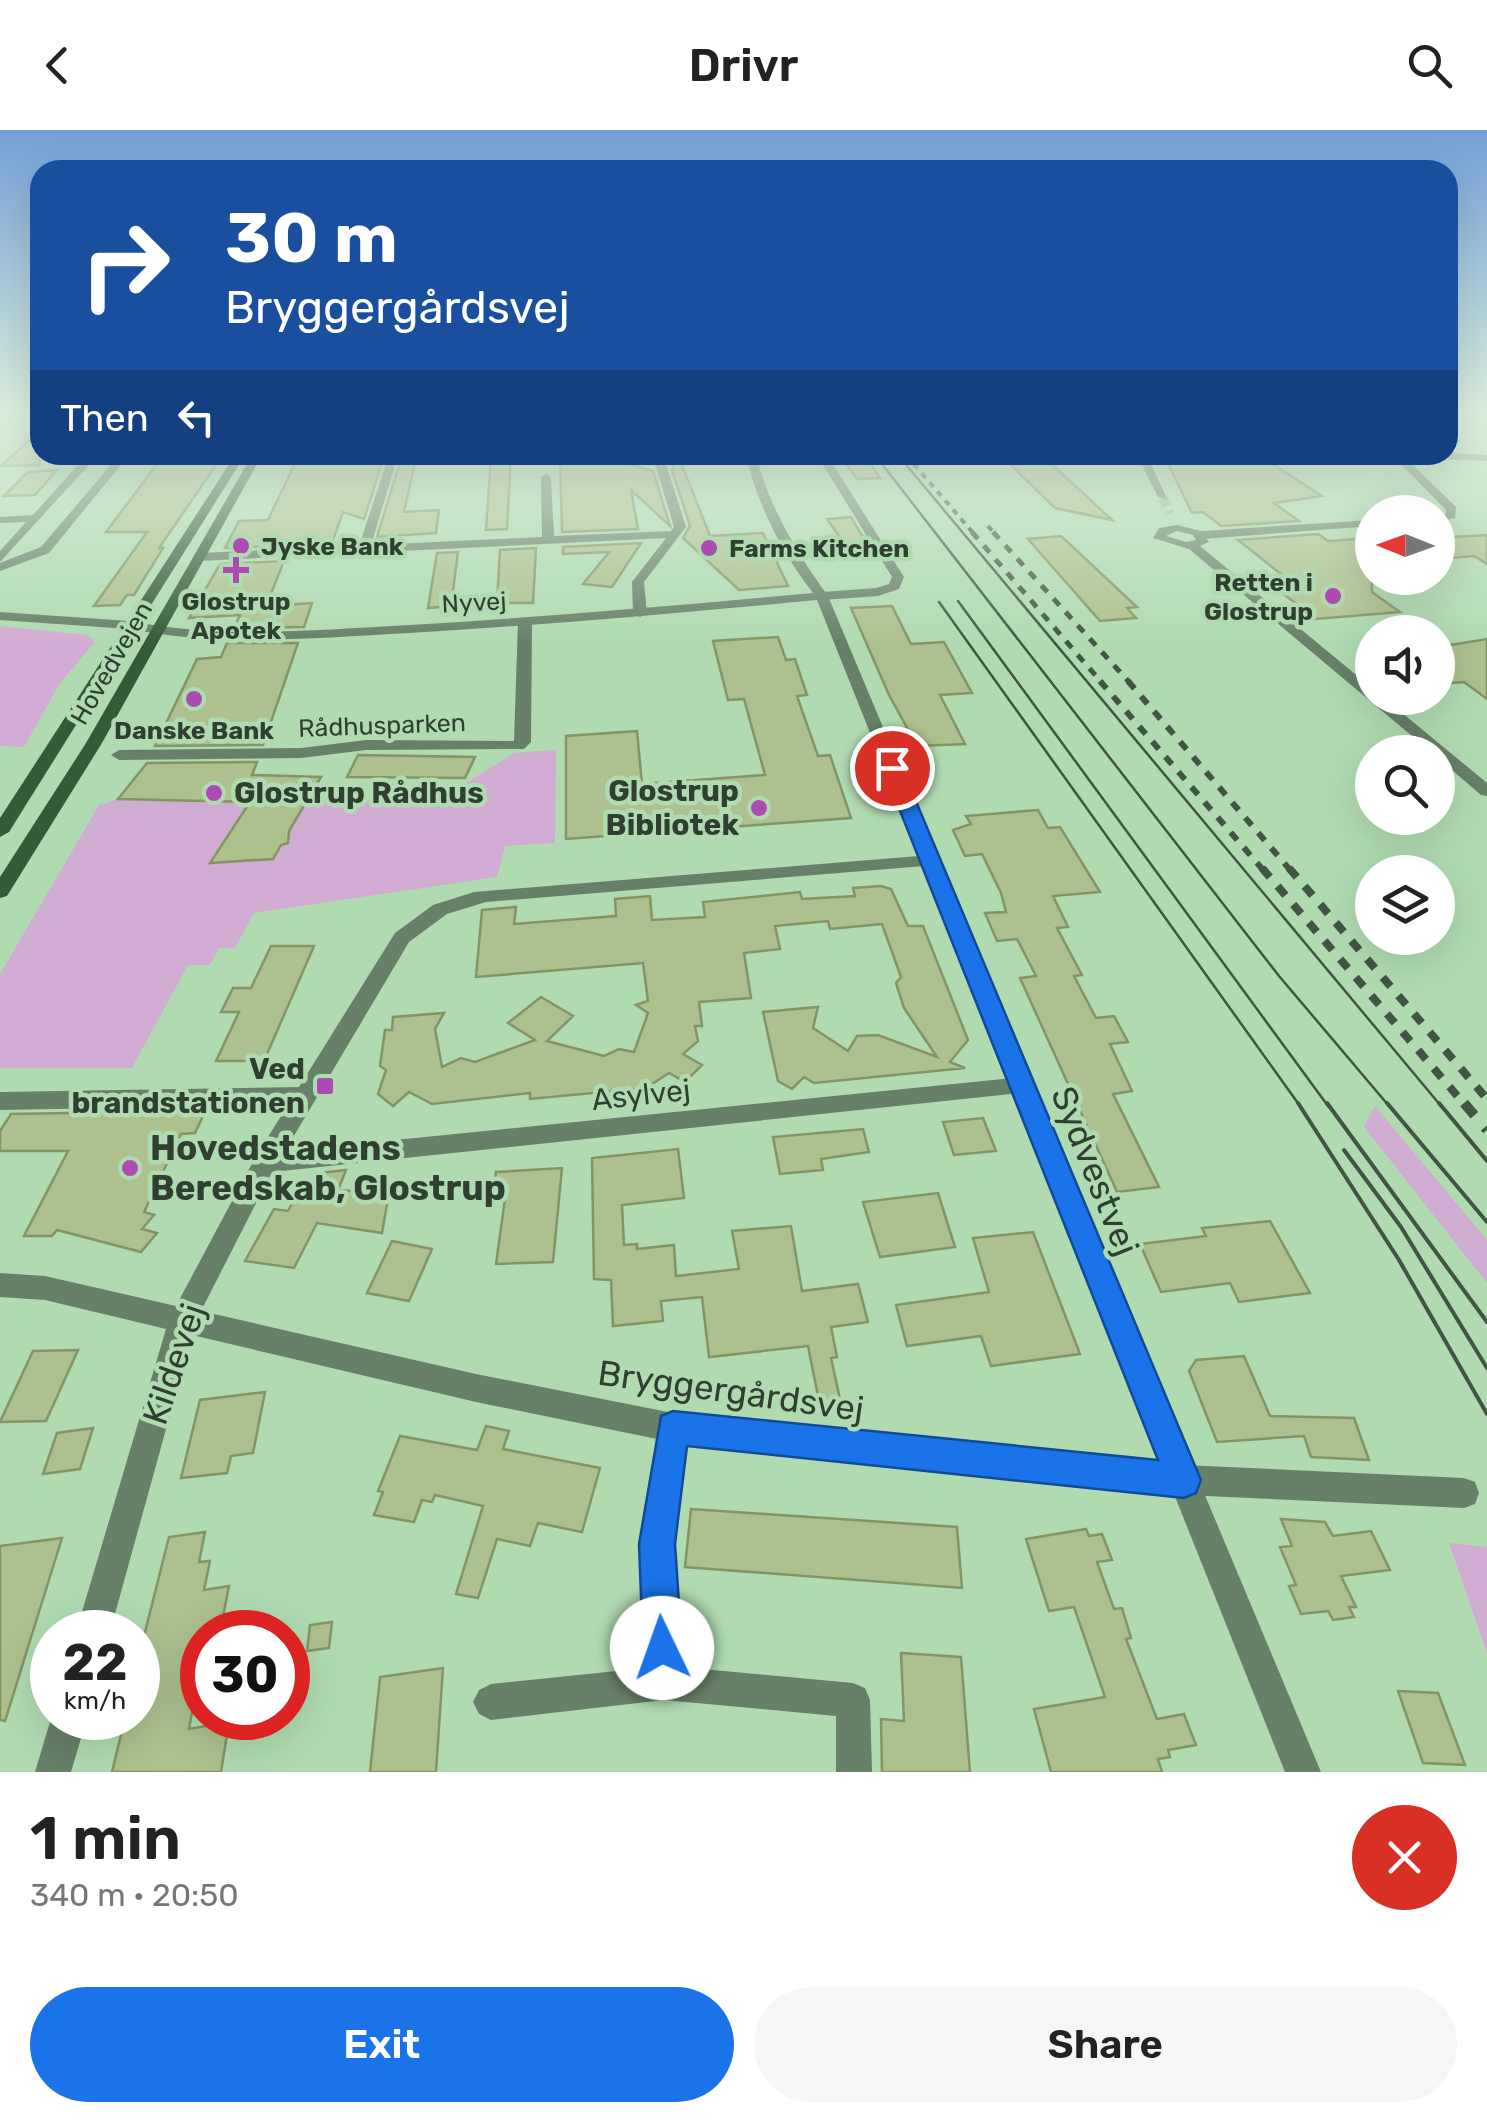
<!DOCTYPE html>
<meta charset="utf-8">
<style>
body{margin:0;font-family:Rubik,sans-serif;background:#f6f6f6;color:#222;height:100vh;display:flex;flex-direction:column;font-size:38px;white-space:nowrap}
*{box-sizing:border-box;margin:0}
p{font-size:32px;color:#767676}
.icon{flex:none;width:55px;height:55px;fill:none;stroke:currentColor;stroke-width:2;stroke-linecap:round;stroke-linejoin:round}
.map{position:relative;height:1642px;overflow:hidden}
.panel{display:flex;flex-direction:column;background:#fff;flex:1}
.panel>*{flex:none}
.guide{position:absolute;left:30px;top:30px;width:1428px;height:305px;border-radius:30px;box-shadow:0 10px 40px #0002;background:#1a4fa0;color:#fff;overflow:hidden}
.needle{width:65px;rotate:271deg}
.tools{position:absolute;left:1355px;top:365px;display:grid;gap:20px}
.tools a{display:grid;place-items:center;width:100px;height:100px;border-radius:50%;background:#fff;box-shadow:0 10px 40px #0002;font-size:50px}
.speed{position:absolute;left:30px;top:1480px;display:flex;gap:20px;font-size:50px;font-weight:700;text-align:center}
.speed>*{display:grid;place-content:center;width:130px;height:130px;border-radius:50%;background:#fff;box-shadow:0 10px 40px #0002;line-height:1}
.speed small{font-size:25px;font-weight:400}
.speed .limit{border:15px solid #d22;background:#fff;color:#111}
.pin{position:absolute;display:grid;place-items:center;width:85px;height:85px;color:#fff;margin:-42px;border:5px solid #fff;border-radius:50%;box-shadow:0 2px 10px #0007}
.me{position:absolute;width:110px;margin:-55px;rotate:357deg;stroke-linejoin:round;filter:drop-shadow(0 0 8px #0008)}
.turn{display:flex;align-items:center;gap:35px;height:210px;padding:0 30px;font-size:45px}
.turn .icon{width:130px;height:130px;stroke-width:2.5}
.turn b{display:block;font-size:70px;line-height:85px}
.then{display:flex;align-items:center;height:95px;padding:0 30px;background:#0003;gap:20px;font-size:38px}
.round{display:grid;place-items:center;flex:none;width:105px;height:105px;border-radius:52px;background:#f6f6f6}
.summary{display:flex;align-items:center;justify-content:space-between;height:170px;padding:0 30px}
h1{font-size:60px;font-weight:600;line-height:75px}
.cta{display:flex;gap:20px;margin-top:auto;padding:20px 30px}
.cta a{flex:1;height:115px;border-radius:60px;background:#1a73e8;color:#fff;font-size:40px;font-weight:600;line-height:115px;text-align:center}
.cta a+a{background:#f6f6f6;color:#222}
header{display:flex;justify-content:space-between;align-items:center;height:130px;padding:0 30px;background:#fff;font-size:45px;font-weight:600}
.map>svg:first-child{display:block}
.green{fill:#d1acd2}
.building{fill:#adc18e;stroke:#839564;stroke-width:2.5}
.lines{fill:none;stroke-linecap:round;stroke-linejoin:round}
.tertiary-tunnel{stroke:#96bc97;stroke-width:10;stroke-dasharray:10 5;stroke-linecap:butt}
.minor{fill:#678068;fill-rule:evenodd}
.tertiary{fill:#678068;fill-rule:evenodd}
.secondary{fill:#365a38;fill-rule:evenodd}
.tram-far1{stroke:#415642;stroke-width:2.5}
.tram{stroke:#415642;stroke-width:4}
.rail-far4{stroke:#415642;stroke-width:4;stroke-dasharray:6 6;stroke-linecap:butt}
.rail-far3{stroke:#415642;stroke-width:5;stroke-dasharray:9 9;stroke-linecap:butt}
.rail-far2{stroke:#415642;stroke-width:6;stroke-dasharray:10 10;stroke-linecap:butt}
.rail-far1{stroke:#415642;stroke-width:8;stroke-dasharray:12 12;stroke-linecap:butt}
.rail{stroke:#415642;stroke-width:10;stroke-dasharray:16 16;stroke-linecap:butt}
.route{fill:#1a73e8;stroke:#114b97;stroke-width:2.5}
.poi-dot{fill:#ac4bb2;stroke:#b0dbb1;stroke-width:4}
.labels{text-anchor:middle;stroke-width:9;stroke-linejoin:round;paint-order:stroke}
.far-poi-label{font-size:25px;font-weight:bold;fill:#2f4030;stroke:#b0dbb1;text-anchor:start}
.far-street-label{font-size:25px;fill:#2f4030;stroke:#b0dbb1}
.poi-label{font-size:30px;font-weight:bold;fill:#2f4030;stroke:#b0dbb1;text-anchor:end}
.street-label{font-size:30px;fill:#2f4030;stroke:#b0dbb1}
.near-poi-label{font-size:35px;font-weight:bold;fill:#2f4030;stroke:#b0dbb1;text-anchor:start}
.near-street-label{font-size:35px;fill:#2f4030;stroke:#b0dbb1}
</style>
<header><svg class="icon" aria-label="back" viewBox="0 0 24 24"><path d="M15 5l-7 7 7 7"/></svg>Drivr<svg class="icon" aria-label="search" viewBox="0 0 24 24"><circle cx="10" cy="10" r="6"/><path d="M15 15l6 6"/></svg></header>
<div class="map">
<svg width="1487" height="1642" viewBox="0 0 1487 1642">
<rect width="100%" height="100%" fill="#b0dbb1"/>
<g class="green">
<polygon points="0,496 87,505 95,512 60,553 24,617 0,616"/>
<polygon points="556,620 555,713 505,716 497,747 254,783 235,818 219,818 210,835 188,835 132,938 0,938 0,844 99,675 118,669 439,670 514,623"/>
<polygon points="1375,976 1487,1110 1487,1153 1364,997"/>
<polygon points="1449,1413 1487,1417 1487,1523"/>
</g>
<g class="building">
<polygon points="40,300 40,335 1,336"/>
<polygon points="164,325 223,325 159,418 163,418 134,465 127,465 120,475 94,476 147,402 106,402"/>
<polygon points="313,325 378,325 376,330 383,330 364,389 343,382 332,413 225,418 239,391 268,390 295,333"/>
<polygon points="511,325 507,399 486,400 491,326"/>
<polygon points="560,325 629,326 631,335 653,341 670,396 631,360 638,399 562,402"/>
<polygon points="678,325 710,406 763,403 788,456 739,460 683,408 690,396 672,340"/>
<polygon points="840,325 865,325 880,348 857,349"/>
<polygon points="1164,325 1263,328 1322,366 1274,373 1299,391 1221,396 1203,382 1192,383"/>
<polygon points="416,328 404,382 439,380 436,403 377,407 400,332"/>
<polygon points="1045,328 1112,390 1055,378 1011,335 1021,334 1016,330"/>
<polygon points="57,340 35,365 4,366 28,342"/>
<polygon points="851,387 873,424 853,426 827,389"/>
<polygon points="1318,404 1328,411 1372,408 1372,462 1400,482 1315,489 1266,450 1286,448 1238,410"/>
<polygon points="1487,405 1487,434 1474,426 1438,429 1438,408"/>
<polygon points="1061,406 1137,477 1127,478 1136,488 1100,491 1028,409"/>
<polygon points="641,413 612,457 583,454 609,422 563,424 563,417"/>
<polygon points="536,418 533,473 497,473 500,420"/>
<polygon points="458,422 451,476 428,478 437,423"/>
<polygon points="284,431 266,476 312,473 304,497 234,498 240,485 189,488 220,434"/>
<polygon points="892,476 911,514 944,512 972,563 940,565 965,614 917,616 889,565 851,478"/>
<polygon points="778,507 786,530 795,529 807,565 797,566 818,626 830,625 851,688 566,709 566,606 637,601 642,654 765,645 744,569 728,570 713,511"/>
<polygon points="1487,509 1487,569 1464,552 1438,554 1438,517"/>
<polygon points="227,513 298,513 263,615 155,616 197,529 221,527"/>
<polygon points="358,625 475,627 465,648 347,647"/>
<polygon points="257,632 252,645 321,647 289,701 288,713 281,715 273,729 210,733 250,672 118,669 147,633"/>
<polygon points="1038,680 1048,698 1060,697 1100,762 1053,766 1068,797 1057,798 1082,845 1074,846 1096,888 1114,886 1128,912 1110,914 1132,961 1113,964 1159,1057 1117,1062 1020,848 1036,846 1017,809 997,811 985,783 1006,782 1001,763 982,724 965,726 953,700 971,694 966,686"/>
<polygon points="881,756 891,759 908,796 923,796 968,910 950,932 965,938 814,953 804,947 792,959 778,951 763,882 818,877 813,898 848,921 857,906 878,905 937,927 904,878 896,853 901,847 882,794 830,799 828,791 775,796 780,819 744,823 751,868 699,872 702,896 695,896 698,911 683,924 702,935 685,952 669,943 646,958 530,969 530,963 432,974 409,962 393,976 378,964 386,940 380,936 385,900 392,900 393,887 444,883 435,899 442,937 461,928 475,932 535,910 508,893 541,867 573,886 547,911 604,926 619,919 634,922 648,883 636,875 648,871 643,833 476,847 482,780 516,777 514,794 616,786 615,769 650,766 652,790 705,787 703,772 800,762 802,769 855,766 853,758"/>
<polygon points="271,816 314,816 264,931 216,931 239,882 221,882 233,858 251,858"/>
<polygon points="125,982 205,982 195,1003 181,1004 144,1082 154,1085 142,1099 157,1103 141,1122 57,1100 52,1106 24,1106 68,1021 0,1021 0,1001 11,984"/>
<polygon points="983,988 996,1021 954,1025 943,992"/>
<polygon points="863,999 869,1022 821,1029 823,1040 780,1044 773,1007"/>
<polygon points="678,1019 684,1068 622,1075 624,1115 637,1114 637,1119 674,1115 676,1146 739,1139 732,1101 791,1096 802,1161 858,1154 868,1192 831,1197 837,1227 831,1228 842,1278 821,1281 808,1216 709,1227 702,1167 661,1171 663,1191 613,1196 611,1150 594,1149 592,1028"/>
<polygon points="562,1038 553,1132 496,1134 505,1069 492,1070 496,1042"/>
<polygon points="346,1040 338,1060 389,1063 382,1103 317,1093 294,1138 245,1131 274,1079 288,1081 305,1049 318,1051 320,1043"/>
<polygon points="938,1063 955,1117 880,1127 863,1072"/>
<polygon points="1270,1091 1310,1163 1239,1172 1230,1153 1161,1162 1140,1114 1206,1106 1202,1098"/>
<polygon points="1033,1102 1080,1224 991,1236 981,1206 907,1216 896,1175 989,1162 973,1108"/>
<polygon points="392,1111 432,1119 409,1171 367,1163"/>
<polygon points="78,1220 46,1291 0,1292 33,1221"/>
<polygon points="1244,1226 1270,1286 1354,1288 1369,1330 1311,1327 1304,1306 1217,1312 1189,1241 1196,1230"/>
<polygon points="265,1262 253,1323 231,1326 227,1343 181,1348 200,1270"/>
<polygon points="486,1296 509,1301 503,1319 600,1338 582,1402 538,1393 530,1416 497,1409 478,1468 456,1464 483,1376 435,1365 432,1372 422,1370 414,1392 374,1385 383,1362 378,1361 400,1306 477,1320"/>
<polygon points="93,1298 80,1339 43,1344 57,1303"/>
<polygon points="691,1379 957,1397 962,1458 685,1437"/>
<polygon points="1281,1389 1325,1392 1333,1406 1371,1401 1390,1440 1341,1446 1356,1477 1349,1477 1354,1487 1333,1490 1328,1481 1301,1484 1289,1456 1296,1455 1280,1417 1292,1416"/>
<polygon points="1086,1399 1089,1406 1102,1404 1112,1430 1097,1432 1114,1479 1122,1478 1131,1508 1126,1509 1157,1589 1184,1584 1196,1615 1168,1620 1170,1627 1158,1629 1162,1642 1051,1642 1034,1579 1105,1567 1074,1477 1049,1481 1026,1409"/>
<polygon points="205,1402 199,1432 210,1431 204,1460 229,1456 220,1502 202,1502 202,1529 189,1599 229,1592 221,1642 112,1642 125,1588 138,1588 138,1530 169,1407"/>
<polygon points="62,1408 5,1591 0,1590 0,1416"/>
<polygon points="332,1492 329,1518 307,1521 310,1495"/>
<polygon points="901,1523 961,1527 970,1642 882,1642 881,1589 904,1591"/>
<polygon points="443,1538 436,1642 370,1642 380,1547"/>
<polygon points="1398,1561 1438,1563 1465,1635 1423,1633"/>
</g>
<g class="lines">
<polyline class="tertiary-tunnel" points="1163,367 1170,384"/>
<g class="minor">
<polygon points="1448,323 1487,325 1487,331 1419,328 1414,325"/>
<polygon points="87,325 98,325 0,432 0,421 26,392 0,393 0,387 33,385"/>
<polygon points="119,325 129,325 49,423 0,441 0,433 41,417"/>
<polygon points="389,325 415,325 397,329 371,415 542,407 541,347 546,344 551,347 554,406 671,401 674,397 654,330 643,325 664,328 686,397 644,452 647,483 640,487 633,483 632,452 666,408 199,431 193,427 199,423 359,416"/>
<polygon points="817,325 827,325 904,447 899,459 878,466 822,470 816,466 822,462 876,458 889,454 892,447"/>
<polygon points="1392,325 1403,325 1456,377 1455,388 1438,392 1438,386 1446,384 1446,380"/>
<polygon points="1372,390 1372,396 1202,409 1196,405 1202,401"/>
<polygon points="0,482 129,491 136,495 129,499 0,490"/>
<polygon points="525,488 532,492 531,612 524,619 366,620 301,628 119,630 111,625 119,620 301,618 366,610 514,611 518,492"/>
<polygon points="931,725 940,731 937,735 486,772 447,784 409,812 285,1021 1023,947 1031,950 1034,956 1031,962 272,1042 201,1181 476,1244 673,1283 1184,1335 1464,1348 1475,1352 1479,1363 1475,1374 1464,1378 1184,1365 686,1314 673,1415 680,1537 853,1553 865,1558 870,1570 872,1642 836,1642 836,1586 664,1570 491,1590 479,1584 473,1572 479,1560 491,1554 646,1538 641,1415 657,1309 476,1272 192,1205 110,1502 76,1502 166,1199 45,1170 0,1167 0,1143 45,1146 176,1176 256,1026 288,975 0,980 0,962 299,957 395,803 433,775 474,762"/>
<polygon points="52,1585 87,1588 71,1642 35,1642"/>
</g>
<g class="tertiary">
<path d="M746 325H756C769 377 797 423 828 466L1321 1642H1285L817 470C681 483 545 495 409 503 315 508 222 517 129 499L122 495 129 491C222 509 316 500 410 495 545 487 679 475 813 463 782 423 757 374 746 325Z"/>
<polygon points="1137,325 1147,325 1167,369 1158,367"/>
<path d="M1177 395 1201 401 1209 412 1200 416 1372 558V568H1384L1487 653V666L1481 665 1438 628V622H1431L1189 419 1153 408 1159 398ZM1177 401 1193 405 1196 410 1186 412 1166 406Z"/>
</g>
<g class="secondary">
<polygon points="235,325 245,325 9,702 0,707 0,688"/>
<polygon points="252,325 262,325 102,613 7,766 0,768 0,747 86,613"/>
</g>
<g class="tram-far1">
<polyline points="875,325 1279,846 1389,976"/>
<polyline points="898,325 1441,976"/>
<polyline points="958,471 1328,976"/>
<polyline points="939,472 1300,976"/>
</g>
<g class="tram">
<polyline points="1298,973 1399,1130 1487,1284"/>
<polyline points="1327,973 1487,1192"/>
<polyline points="1387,973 1487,1092"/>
<polyline points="1439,973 1487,1031"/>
<polyline points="1344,1020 1401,1097 1487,1238"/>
</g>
<g class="rail-far4">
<polyline points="906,325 974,404"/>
<polyline points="988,396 995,404"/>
</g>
<g class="rail-far3">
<polyline points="972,402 1102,553"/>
<polyline points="993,402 1130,553"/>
</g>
<g class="rail-far2">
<polyline points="1100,551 1264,741"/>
<polyline points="1128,551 1291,741"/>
</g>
<g class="rail-far1">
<polyline points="1262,738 1466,976"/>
<polyline points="1289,738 1487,969"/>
</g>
<polyline class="rail" points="1464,973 1487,1000"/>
</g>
<linearGradient id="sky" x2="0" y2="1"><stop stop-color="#73a0d8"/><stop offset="0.55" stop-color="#dbefdc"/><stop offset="1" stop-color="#dbefdc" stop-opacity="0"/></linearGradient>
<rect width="1487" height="514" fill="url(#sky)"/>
<polygon class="route" points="892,632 902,638 1201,1350 1196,1363 1184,1368 687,1316 675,1414 682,1518 676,1532 662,1538 649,1532 643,1518 639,1414 661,1286 673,1281 1158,1330 883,638"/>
<g class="poi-dot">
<circle cx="241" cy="416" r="10"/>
<circle cx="709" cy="418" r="10"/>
<path d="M231 425h10v10h10v10h-10v10h-10v-10h-10v-10h10z"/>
<circle cx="1333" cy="466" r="10"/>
<circle cx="194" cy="569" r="10"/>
<circle cx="214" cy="663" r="10"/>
<circle cx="759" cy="678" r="10"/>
<rect x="315" y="946" width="20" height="20" rx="5"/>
<circle cx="130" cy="1038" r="10"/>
</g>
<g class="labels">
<g class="far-poi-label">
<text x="261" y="425">Jyske Bank</text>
<text x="729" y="427">Farms Kitchen</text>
<text x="1313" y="461" text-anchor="end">Retten i<tspan x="1313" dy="29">Glostrup</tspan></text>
<text x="236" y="480" text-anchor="middle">Glostrup<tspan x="236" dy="29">Apotek</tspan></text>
<text x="194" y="609" text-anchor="middle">Danske Bank</text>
</g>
<g class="far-street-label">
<text transform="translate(474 472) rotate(-3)" y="9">Nyvej</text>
<text transform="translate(111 533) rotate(-60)" y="9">Hovedvejen</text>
<text transform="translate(382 595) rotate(-2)" y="9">Rådhusparken</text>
</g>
<g class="poi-label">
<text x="739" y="671">Glostrup<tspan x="739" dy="34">Bibliotek</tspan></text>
<text x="234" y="673" text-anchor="start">Glostrup Rådhus</text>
<text x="305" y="949">Ved<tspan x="305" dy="34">brandstationen</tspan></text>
</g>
<g class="street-label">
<text transform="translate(641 965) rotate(-6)" y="10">Asylvej</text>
</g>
<g class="near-poi-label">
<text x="150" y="1030">Hovedstadens<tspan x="150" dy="40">Beredskab, Glostrup</tspan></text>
</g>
<g class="near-street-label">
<text transform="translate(1095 1041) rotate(68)" y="12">Sydvestvej</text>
<text transform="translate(174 1234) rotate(-71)" y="12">Kildevej</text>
<text transform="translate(731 1261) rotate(8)" y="12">Bryggergårdsvej</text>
</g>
</g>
</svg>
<div class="tools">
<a><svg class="needle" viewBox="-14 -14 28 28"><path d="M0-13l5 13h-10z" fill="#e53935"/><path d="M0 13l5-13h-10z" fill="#767676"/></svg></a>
<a><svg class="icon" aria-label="sound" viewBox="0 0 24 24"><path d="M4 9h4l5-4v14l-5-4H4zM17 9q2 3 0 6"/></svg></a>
<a><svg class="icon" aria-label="search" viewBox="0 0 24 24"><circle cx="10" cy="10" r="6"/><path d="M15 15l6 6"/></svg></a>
<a><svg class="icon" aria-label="layers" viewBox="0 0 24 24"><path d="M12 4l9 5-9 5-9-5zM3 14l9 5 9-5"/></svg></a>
</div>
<div class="speed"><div>22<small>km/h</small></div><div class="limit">30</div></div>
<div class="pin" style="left:892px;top:638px;background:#d93025"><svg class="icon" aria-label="arrive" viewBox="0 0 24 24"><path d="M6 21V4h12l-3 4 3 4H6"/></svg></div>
<svg class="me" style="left:662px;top:1518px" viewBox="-20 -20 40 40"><circle r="19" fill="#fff"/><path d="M0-13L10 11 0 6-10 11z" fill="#1a73e8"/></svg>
<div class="guide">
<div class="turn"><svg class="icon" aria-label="right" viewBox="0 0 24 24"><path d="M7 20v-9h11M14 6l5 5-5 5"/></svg><div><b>30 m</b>Bryggergårdsvej</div></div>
<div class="then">Then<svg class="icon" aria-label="left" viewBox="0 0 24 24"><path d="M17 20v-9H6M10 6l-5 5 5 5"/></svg></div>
</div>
</div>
<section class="panel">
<div class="summary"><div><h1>1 min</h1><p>340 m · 20:50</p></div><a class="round" style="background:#d93025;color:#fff"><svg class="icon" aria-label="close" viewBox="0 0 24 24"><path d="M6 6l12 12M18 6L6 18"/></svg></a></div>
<div class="cta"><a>Exit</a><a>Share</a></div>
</section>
